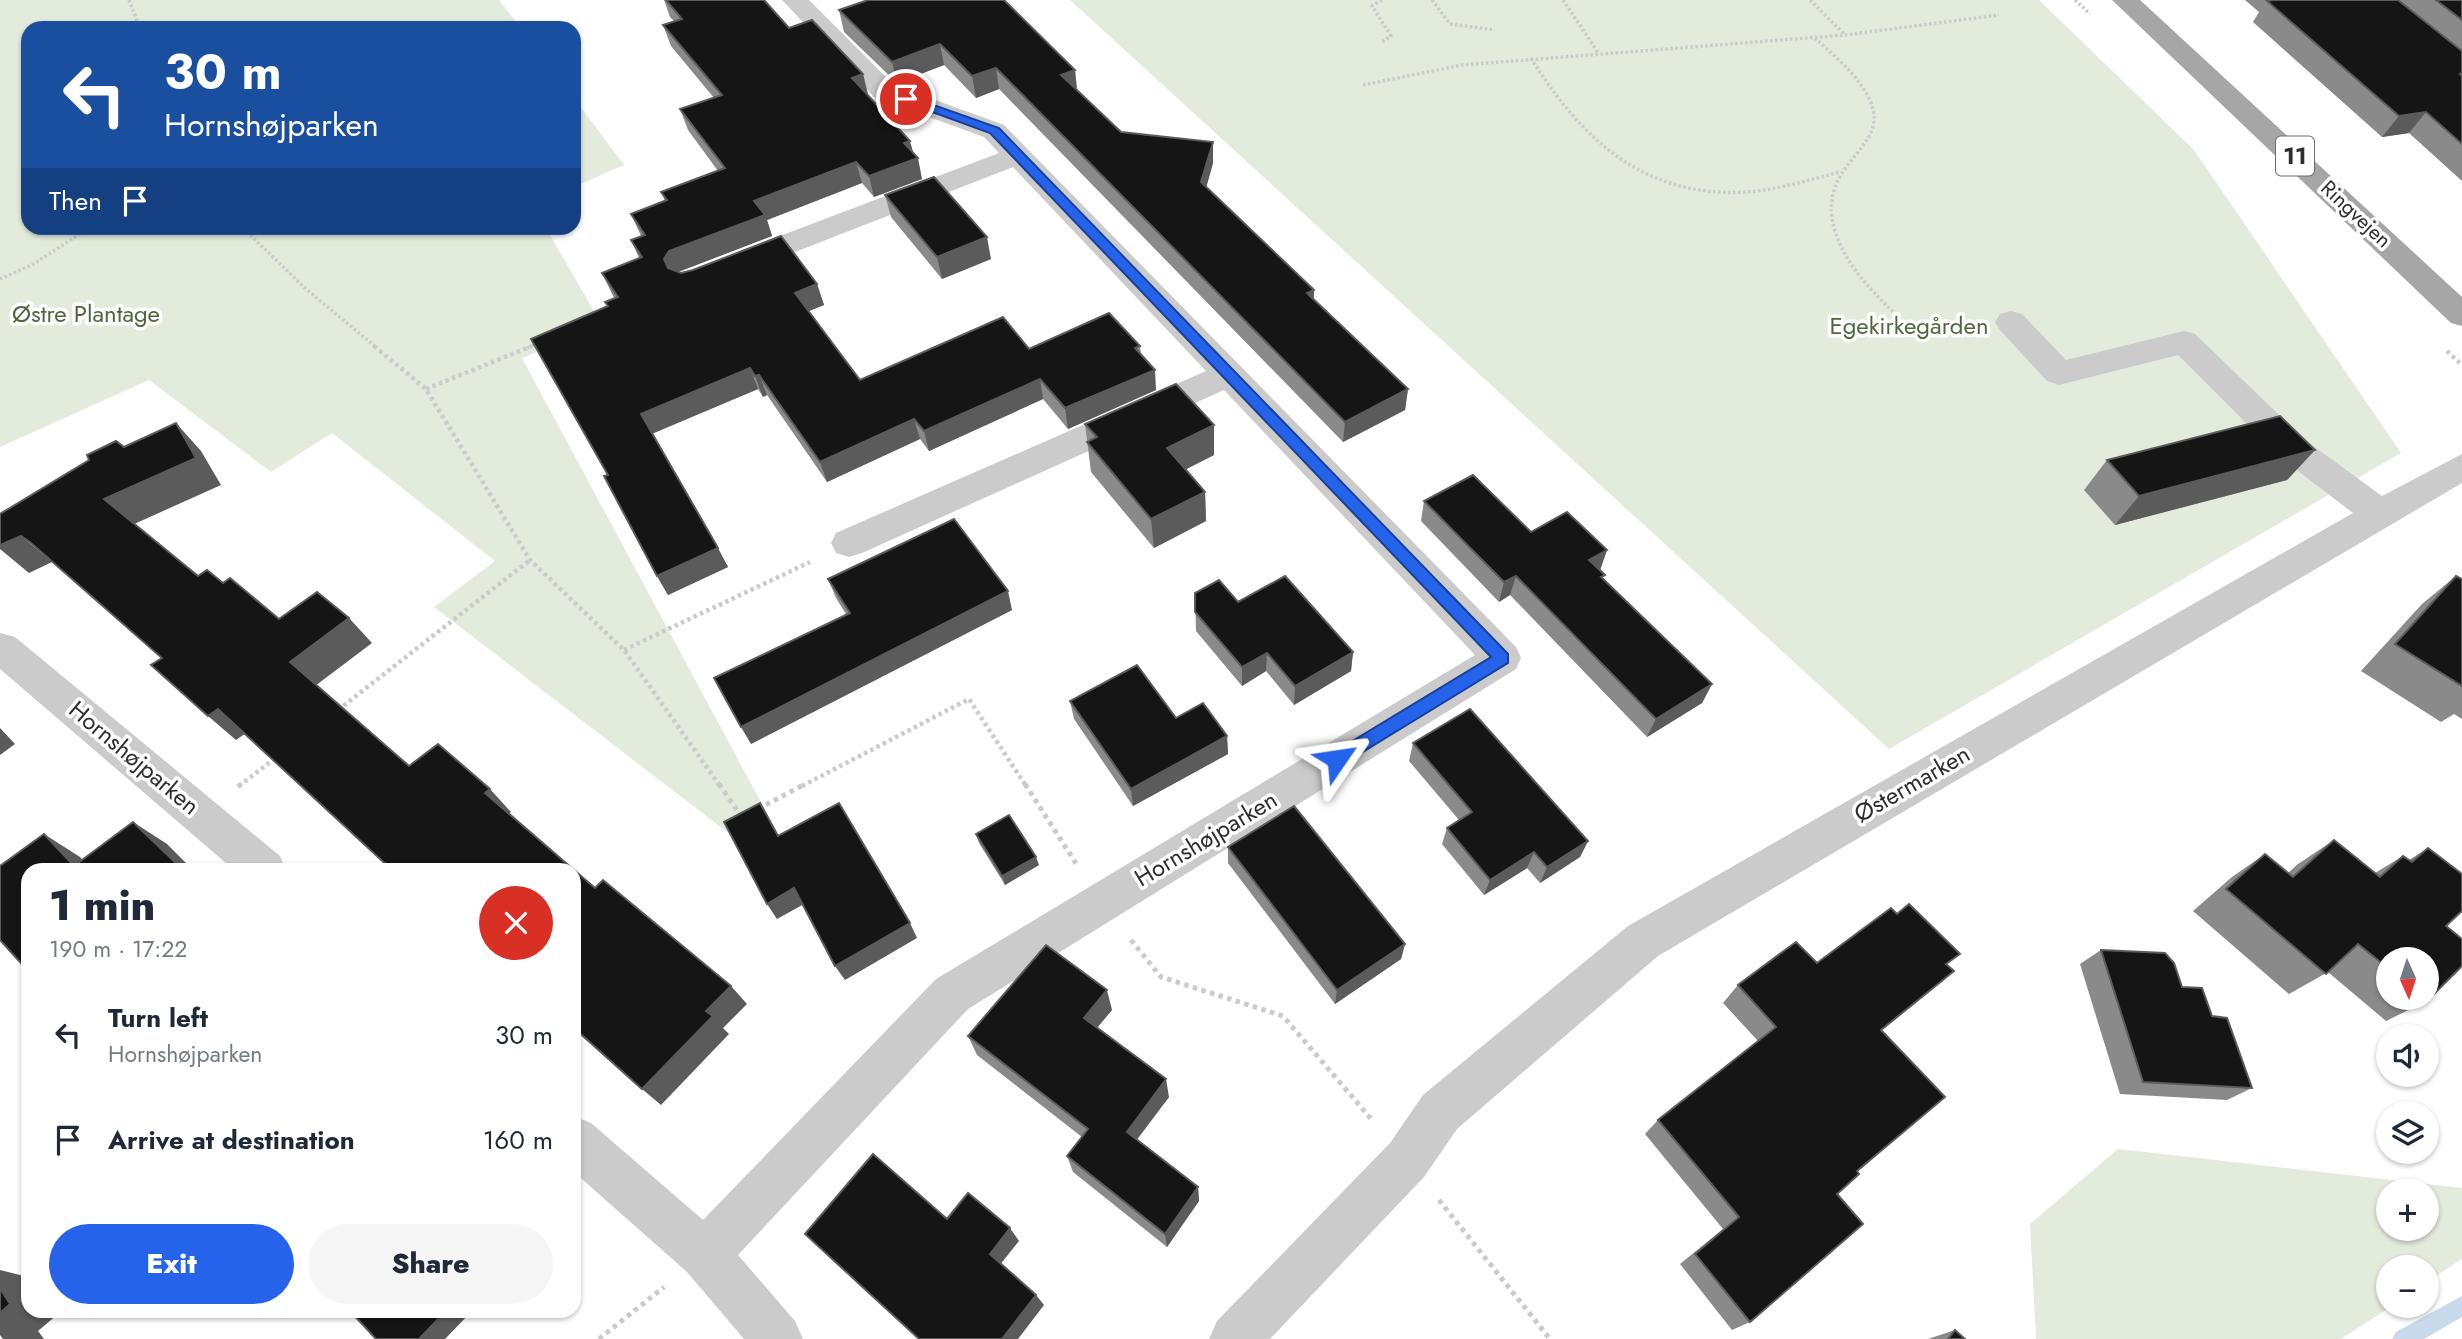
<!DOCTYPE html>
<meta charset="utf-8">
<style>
body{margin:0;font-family:Jost,sans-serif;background:#f6f6f7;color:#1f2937;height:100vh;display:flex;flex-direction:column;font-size:26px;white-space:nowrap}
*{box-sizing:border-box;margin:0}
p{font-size:23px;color:#747a83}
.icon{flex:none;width:38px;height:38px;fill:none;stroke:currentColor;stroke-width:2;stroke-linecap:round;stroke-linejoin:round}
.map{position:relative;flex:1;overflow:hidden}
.drawer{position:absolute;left:21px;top:863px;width:560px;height:455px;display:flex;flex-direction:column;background:#fff;border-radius:21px;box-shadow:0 2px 5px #0004}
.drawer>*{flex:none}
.guide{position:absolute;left:21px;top:21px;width:560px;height:214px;border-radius:21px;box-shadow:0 2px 5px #0004;background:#1a4fa0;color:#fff;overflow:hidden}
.needle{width:46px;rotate:177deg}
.buttons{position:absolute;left:2376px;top:947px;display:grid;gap:14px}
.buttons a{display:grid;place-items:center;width:63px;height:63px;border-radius:50%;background:#fff;box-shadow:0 2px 5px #0004;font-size:35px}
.pin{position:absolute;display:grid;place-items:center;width:60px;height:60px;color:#fff;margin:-30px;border:4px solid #fff;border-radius:50%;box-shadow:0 2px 7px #0007}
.me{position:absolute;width:77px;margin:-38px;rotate:58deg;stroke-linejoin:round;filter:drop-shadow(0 0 5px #0008)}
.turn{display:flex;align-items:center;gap:24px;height:147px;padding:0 28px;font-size:32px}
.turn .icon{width:91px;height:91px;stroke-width:2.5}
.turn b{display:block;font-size:49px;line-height:60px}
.then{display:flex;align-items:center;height:66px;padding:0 28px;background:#0003;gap:14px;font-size:26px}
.round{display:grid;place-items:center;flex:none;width:74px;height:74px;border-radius:37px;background:#f6f6f7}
.overview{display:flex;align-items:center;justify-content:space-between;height:119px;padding:0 28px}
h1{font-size:42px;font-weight:800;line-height:52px}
.action{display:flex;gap:14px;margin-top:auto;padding:14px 28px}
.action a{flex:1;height:80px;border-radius:42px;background:#2563eb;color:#fff;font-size:28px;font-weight:800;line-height:80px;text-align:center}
.action a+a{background:#f6f6f7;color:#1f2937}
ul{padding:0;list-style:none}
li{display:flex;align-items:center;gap:21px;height:105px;padding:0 28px}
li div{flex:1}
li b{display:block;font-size:26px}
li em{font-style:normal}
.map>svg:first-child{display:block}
.green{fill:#e3ebdc;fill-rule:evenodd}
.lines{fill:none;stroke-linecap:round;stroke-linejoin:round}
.stream{fill:#c8daeb;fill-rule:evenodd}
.path-far2{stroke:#cbcbcb;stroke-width:3.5;stroke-dasharray:2.5 2.5;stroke-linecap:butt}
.path-far1{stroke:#cbcbcb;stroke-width:4.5;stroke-dasharray:3.5 3.5;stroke-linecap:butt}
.path{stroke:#cbcbcb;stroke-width:5;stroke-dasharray:4.5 4.5;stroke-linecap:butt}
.minor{fill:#cbcbcb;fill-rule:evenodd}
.major{fill:#a6a6a6;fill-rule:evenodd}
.wall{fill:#8a8a8a;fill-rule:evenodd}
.shaded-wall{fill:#5b5b5b}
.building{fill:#151515;stroke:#5b5b5b;stroke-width:2}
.route{fill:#2563eb;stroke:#184099;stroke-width:2}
.labels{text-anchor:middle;stroke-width:7;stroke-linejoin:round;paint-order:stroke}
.far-street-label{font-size:21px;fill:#2e2e2e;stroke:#fff}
.shield{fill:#fff;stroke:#6d6d6d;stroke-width:2}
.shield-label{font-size:23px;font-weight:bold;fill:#2e2e2e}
.park-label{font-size:24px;fill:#4d693c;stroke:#fff}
.street-label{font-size:24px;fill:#2e2e2e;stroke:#fff}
</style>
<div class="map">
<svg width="2462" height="1339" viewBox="0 0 2462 1339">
<rect width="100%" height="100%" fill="#fff"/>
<g class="green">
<polygon points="0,0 499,0 521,28 28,28 28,228 546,228 602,325 522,358 769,817 731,835 434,607 495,561 332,433 271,472 149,380 0,447"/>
<polygon points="1070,0 2039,0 2194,150 2401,453 1889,749"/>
<polygon points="574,98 624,165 574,187"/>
<path d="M2118 1149 2462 1188V1259L2427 1282V1267H2389V1306H2392L2341 1339H2036L2030 1224ZM2427 1190V1228H2389V1190Z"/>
</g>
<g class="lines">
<polygon class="stream" points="2462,1296 2462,1317 2424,1339 2392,1339 2396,1332"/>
<g class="path-far2">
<polyline points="129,0 140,28"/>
<polyline points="1382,0 1372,6 1391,36 1382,42"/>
<polyline points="1432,0 1450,24 1495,30"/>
<polyline points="1563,0 1599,54"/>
<polyline points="1810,0 1845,35"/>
<polyline points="2075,0 2090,14"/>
<path d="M1815 38C1834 56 1857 74 1869 98 1895 151 1811 161 1836 234 1851 278 1893 310 1924 342"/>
<path d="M1531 58C1581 139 1644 198 1746 192 1777 190 1809 180 1840 172"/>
<polyline points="1363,85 1462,65 1845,35 1999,15"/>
<polyline points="243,228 306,289 377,348"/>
<polyline points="0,279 32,265 89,228"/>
<polyline points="527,348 539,343"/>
</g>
<g class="path-far1">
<polyline points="374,346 426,389 530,560 624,650 720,786"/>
<polyline points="2447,351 2462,365"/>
<polyline points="426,389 532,346"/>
<polyline points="624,650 810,562"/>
<polyline points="338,710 530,560"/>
<polyline points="239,786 278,756"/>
<polyline points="802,786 969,699 1026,786"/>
</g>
<g class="path">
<polyline points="719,784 741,816"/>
<polyline points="1025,784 1077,865"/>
<polyline points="238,787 241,784"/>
<polyline points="758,809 805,784"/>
<polyline points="1131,940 1161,977 1283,1016 1373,1121"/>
<polyline points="1439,1200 1550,1339"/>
<polyline points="599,1339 664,1287"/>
</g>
<g class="minor">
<polygon points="782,0 809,0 894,85 1004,125 1516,647 1521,658 1516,669 968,1009 738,1255 795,1321 803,1339 744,1339 687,1272 574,1172 574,1116 591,1123 703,1220 936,979 1475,655 1224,390 862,553 849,557 836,553 831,543 836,533 1206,371 1013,167 749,270 738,273 727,270 723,263 727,256 999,153 984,137 874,97"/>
<polygon points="2011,311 2022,314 2066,360 2184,331 2195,334 2305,440 2382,496 2462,454 2462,483 1658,956 1457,1129 1424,1177 1270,1339 1209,1339 1217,1321 1390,1143 1423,1095 1628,926 2353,513 2281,458 2178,355 2059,385 2047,381 2000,330 1995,322 2000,314"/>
<polygon points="0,633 15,637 280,856 286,870 234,870 0,669"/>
</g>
<polygon class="major" points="2112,0 2140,0 2462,297 2462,326 2451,323"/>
</g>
<g class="wall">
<polygon points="664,0 764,0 789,28 863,74 868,94 913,153 922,179 874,197 862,183 767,220 772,236 678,272 817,284 824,305 808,311 860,380 1029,349 1140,346 1141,354 1156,390 1068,429 1043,399 929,451 920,439 827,482 767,395 763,397 758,389 652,434 728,567 668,595 657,576 608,475 607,307 614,298 602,273 639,258 631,240 641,236 631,214 665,201 661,192 718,171 688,130 680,109 714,98 671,46 663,25 675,22 670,17"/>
<polygon points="2245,0 2462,0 2462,181 2409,133 2382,137 2253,22 2259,12"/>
<polygon points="839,10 1075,70 1077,90 1121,132 1213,163 1206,187 1314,290 1314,299 1408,389 1405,410 1343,442 999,89 976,98 944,65 897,83 844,32"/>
<polygon points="885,195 991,259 942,279 891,217"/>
<polygon points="1085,424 1214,455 1186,469 1205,492 1206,521 1154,548 1091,472"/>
<polygon points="2315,450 2287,480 2115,525 2084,490 2107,460"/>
<polygon points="1424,501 1531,532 1607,550 1600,570 1603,579 1712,684 1702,703 1647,737 1510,595 1499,602 1421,521"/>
<polygon points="2456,576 2462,579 2462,719 2454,714 2441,722 2361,671 2422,604"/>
<polygon points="828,579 1012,610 751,744 846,614 836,598"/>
<polygon points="1195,593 1238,602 1353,652 1351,671 1294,705 1266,671 1242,686 1196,631"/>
<polygon points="1070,701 1176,718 1227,736 1228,754 1133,806 1074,719"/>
<polygon points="1413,743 1588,841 1580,857 1540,883 1527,868 1484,895 1442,844 1447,828 1459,820 1409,761"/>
<polygon points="976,834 1039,865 1005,885 979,843"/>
<path d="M2334 840 2375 873 2403 856 2409 860 2428 848 2446 926 2427 1001 2386 1021 2328 972 2289 994 2193 911 2232 877 2265 854 2288 873 2298 864ZM2389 959 2427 998H2389Z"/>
<polygon points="1228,847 1405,944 1401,959 1335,1004 1228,863"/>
<polygon points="2101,950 2182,987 2212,1016 2252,1088 2227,1100 2120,1094 2080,964"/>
<polygon points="1817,963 1947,965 1933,989 1881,1030 1857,1171 1837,1194 1750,1322 1732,1330 1680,1264 1723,1229 1645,1134 1658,1120 1758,1041 1723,1003 1738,985"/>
<polygon points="1112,1010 1097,1028 1169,1097 1137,1140 1198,1187 1199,1201 1167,1247 1073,1172 1067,1156 1082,1137 977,1055 968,1036"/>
<polygon points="1955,1330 1965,1339 1928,1339"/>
</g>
<g class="shaded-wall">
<polygon points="940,44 944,65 897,83 892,62"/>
<polygon points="996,68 999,89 976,98 972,76"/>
<polygon points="1075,70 1077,91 1061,75"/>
<polygon points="863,74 868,95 852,78"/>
<polygon points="2426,112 2409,133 2382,137 2399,116"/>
<polygon points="910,141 915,159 918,158 922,179 874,197 869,176 904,143"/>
<polygon points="1213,142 1213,163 1202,203 1201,182"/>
<polygon points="856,162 862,183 767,220 772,236 678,272 673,280 664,259 669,251 754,201"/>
<polygon points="987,237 991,259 942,279 937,257"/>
<polygon points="817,284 824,305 802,314 795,293"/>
<polygon points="1314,290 1313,311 1307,293"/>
<polygon points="750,368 758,389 651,434 641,414"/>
<polygon points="1155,370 1156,390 1068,429 1065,408"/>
<polygon points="759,375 767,395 763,397 755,376"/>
<polygon points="1040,379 1043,399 929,451 924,431"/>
<polygon points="1408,389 1405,410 1343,442 1345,422"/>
<polygon points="914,419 920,439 827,482 820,462"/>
<polygon points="176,423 201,451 221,485 132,525 104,499"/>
<polygon points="1214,425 1214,455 1169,478 1167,448"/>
<polygon points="2315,450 2287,480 2115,525 2139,496"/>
<polygon points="1205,492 1206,521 1154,548 1151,519"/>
<polygon points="21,536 52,562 29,573 0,549 0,545"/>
<polygon points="718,548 728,567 668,595 657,576"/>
<polygon points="1607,550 1600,570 1582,580 1589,560"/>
<polygon points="1516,576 1510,595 1499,602 1504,582"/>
<polygon points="1008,591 1012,610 751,744 741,727"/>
<polygon points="349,618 372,643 315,686 290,662"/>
<polygon points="1353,652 1351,671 1294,705 1295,686"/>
<polygon points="1267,653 1266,671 1242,686 1242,667"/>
<polygon points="1712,684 1702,703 1647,737 1656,719"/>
<polygon points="218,709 246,733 236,740 208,716"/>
<polygon points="0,728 15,744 0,755"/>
<polygon points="1227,736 1228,754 1133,806 1131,789"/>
<polygon points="490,789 511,812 507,815 485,793"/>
<polygon points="133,822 167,844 193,870 175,870"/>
<polygon points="44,834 80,857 92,870 74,866"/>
<polygon points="1588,841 1580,857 1540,883 1547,867"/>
<polygon points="1534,852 1527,868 1484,895 1490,880"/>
<polygon points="1036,857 1039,865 1005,885 1002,876"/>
<polygon points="794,888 804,904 777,919 767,904"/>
<polygon points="910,923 917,938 845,980 835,966"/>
<polygon points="1405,944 1401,959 1335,1004 1337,990"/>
<polygon points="731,986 747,1004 723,1028 729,1034 661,1105 642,1089 706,1011"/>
<polygon points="1107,990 1112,1010 1089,1037 1084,1018"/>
<polygon points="1166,1079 1169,1097 1130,1148 1127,1132"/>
<polygon points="1198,1187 1199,1201 1167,1247 1165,1234"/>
<polygon points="1010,1228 1019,1241 999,1266 990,1254"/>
<polygon points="0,1270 28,1277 28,1311 55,1311 58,1314 38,1331 44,1339 3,1339 0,1335"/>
<polygon points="1036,1295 1044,1305 1018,1339 1002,1339"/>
<polygon points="446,1311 472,1311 445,1339 419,1339"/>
</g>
<g class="building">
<polygon points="666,0 764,0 789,28 812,20 863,74 852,78 910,141 904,143 918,158 869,176 856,162 754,201 765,215 669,251 664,259 668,268 681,273 693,270 781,236 817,284 795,293 860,380 1003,317 1029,349 1109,313 1140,346 1135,348 1155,370 1065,408 1040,379 924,431 914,419 820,462 759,375 755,376 750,368 641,414 718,548 657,576 604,476 608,475 531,339 608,306 605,302 618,297 602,273 642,257 631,240 645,235 631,214 667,200 661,192 725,168 680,109 722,95 663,25 682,19"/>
<polygon points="868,0 1004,0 1075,70 1061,75 1121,132 1213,142 1201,182 1314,290 1307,293 1408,389 1345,422 996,68 972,76 940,44 892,62 839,10"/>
<polygon points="2273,0 2398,0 2462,51 2462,73 2460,74 2462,76 2462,144 2426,112 2399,116 2267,1"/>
<polygon points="2436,0 2462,0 2462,20"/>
<polygon points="934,177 987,237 937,257 885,195"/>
<polygon points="1176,384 1214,425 1167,448 1205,492 1151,519 1087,442 1097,437 1085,424"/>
<polygon points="2280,416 2315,450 2139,496 2107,460"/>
<polygon points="176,423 196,458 104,499 198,576 207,570 223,583 230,578 279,619 317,592 349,618 290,662 409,766 438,744 490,789 485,793 574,870 392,870 218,709 208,716 151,665 162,658 31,543 21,536 0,545 0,514 89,460 87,455 116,441 124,447"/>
<polygon points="1473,475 1531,532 1567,512 1607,550 1589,560 1605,575 1601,577 1712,684 1656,719 1516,576 1504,582 1424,501"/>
<polygon points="954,519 1008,591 741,727 714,678 850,613 828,579"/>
<polygon points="1285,576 1353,652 1295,686 1267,653 1242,667 1195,612 1195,593 1219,580 1238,602"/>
<polygon points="2456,576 2462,579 2462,686 2395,644"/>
<polygon points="1137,665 1176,718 1203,703 1227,736 1131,789 1070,701"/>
<polygon points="1470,709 1588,841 1547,867 1534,852 1490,880 1447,828 1472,812 1413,743"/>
<polygon points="760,803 778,836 839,803 910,923 835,966 794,888 767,904 724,822"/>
<polygon points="1294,806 1405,944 1337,990 1228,847"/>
<polygon points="1009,815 1036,857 1002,876 976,834"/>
<polygon points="133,822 179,866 175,870 28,870 28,971 0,940 0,866 44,834 74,866"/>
<polygon points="2334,840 2380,877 2403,856 2412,862 2428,848 2462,874 2462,911 2446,926 2462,939 2462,966 2427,1001 2423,998 2427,998 2427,959 2389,959 2389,969 2358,944 2326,974 2226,889 2265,854 2293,877"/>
<polygon points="574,870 595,888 603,880 731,986 706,1011 713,1016 642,1089 574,1028"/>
<polygon points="1909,904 1960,954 1946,964 1954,971 1881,1030 1945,1097 1857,1171 1859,1174 1837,1194 1863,1224 1750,1322 1695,1254 1739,1217 1658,1120 1776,1027 1738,985 1796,942 1817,963 1891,908 1897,914"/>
<polygon points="1046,945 1107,990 1084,1018 1166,1079 1127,1132 1198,1187 1165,1234 1067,1156 1088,1129 968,1036"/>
<polygon points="2101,950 2165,953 2174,963 2182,987 2202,988 2212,1016 2227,1018 2252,1088 2143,1082"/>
<polygon points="873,1154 947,1219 968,1193 1010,1228 990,1254 1036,1295 1002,1339 919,1339 805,1234"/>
<polygon points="0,1288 10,1304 0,1313"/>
<polygon points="350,1311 446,1311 419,1339 376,1339"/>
<polygon points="1955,1330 1965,1339 1948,1339"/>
</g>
<polygon class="route" points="902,97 911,97 999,128 1508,654 1508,663 1343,764 1331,764 1331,754 1491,657 990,133 902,101"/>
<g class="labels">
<g class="far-street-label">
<text transform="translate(2356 214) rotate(43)" y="7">Ringvejen</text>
</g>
<rect class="shield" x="2276" y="136.5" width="38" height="39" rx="5"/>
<g class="shield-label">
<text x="2295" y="164">11</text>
</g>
<g class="park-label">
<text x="86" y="322">Østre Plantage</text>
<text x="1909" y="334">Egekirkegården</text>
</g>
<g class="street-label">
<text transform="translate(134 758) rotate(40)" y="8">Hornshøjparken</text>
<text transform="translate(1912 784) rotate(-30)" y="8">Østermarken</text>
<text transform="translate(1206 839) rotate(-31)" y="8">Hornshøjparken</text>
</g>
</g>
</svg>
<div class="buttons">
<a><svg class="needle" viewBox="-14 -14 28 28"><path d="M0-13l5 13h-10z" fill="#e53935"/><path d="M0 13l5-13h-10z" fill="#747a83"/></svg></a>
<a><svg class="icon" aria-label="sound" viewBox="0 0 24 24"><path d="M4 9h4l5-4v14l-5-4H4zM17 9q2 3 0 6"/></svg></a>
<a><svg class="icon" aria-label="layers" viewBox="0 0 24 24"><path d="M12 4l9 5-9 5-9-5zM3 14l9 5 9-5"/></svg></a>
<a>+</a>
<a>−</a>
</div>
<div class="pin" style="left:906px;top:99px;background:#d93025"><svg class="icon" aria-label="arrive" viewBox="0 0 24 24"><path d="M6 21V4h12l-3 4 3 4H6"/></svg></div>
<svg class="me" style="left:1337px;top:759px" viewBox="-20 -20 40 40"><path d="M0-17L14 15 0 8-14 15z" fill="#2563eb" stroke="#fff" stroke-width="4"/></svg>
<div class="guide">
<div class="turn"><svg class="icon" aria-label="left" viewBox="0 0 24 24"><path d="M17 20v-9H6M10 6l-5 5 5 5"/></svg><div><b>30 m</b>Hornshøjparken</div></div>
<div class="then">Then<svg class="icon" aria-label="arrive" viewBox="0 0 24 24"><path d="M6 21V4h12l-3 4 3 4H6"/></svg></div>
</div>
<section class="drawer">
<div class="overview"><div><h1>1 min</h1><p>190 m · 17:22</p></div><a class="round" style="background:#d93025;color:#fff"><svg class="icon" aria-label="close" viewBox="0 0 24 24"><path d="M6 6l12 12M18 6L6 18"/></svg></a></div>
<ul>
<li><svg class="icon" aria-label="left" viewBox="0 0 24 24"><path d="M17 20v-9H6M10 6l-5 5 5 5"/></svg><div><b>Turn left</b><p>Hornshøjparken</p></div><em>30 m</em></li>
<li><svg class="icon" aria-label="arrive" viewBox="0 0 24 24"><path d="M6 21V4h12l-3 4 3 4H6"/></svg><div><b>Arrive at destination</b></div><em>160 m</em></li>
</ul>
<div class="action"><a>Exit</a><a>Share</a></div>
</section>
</div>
